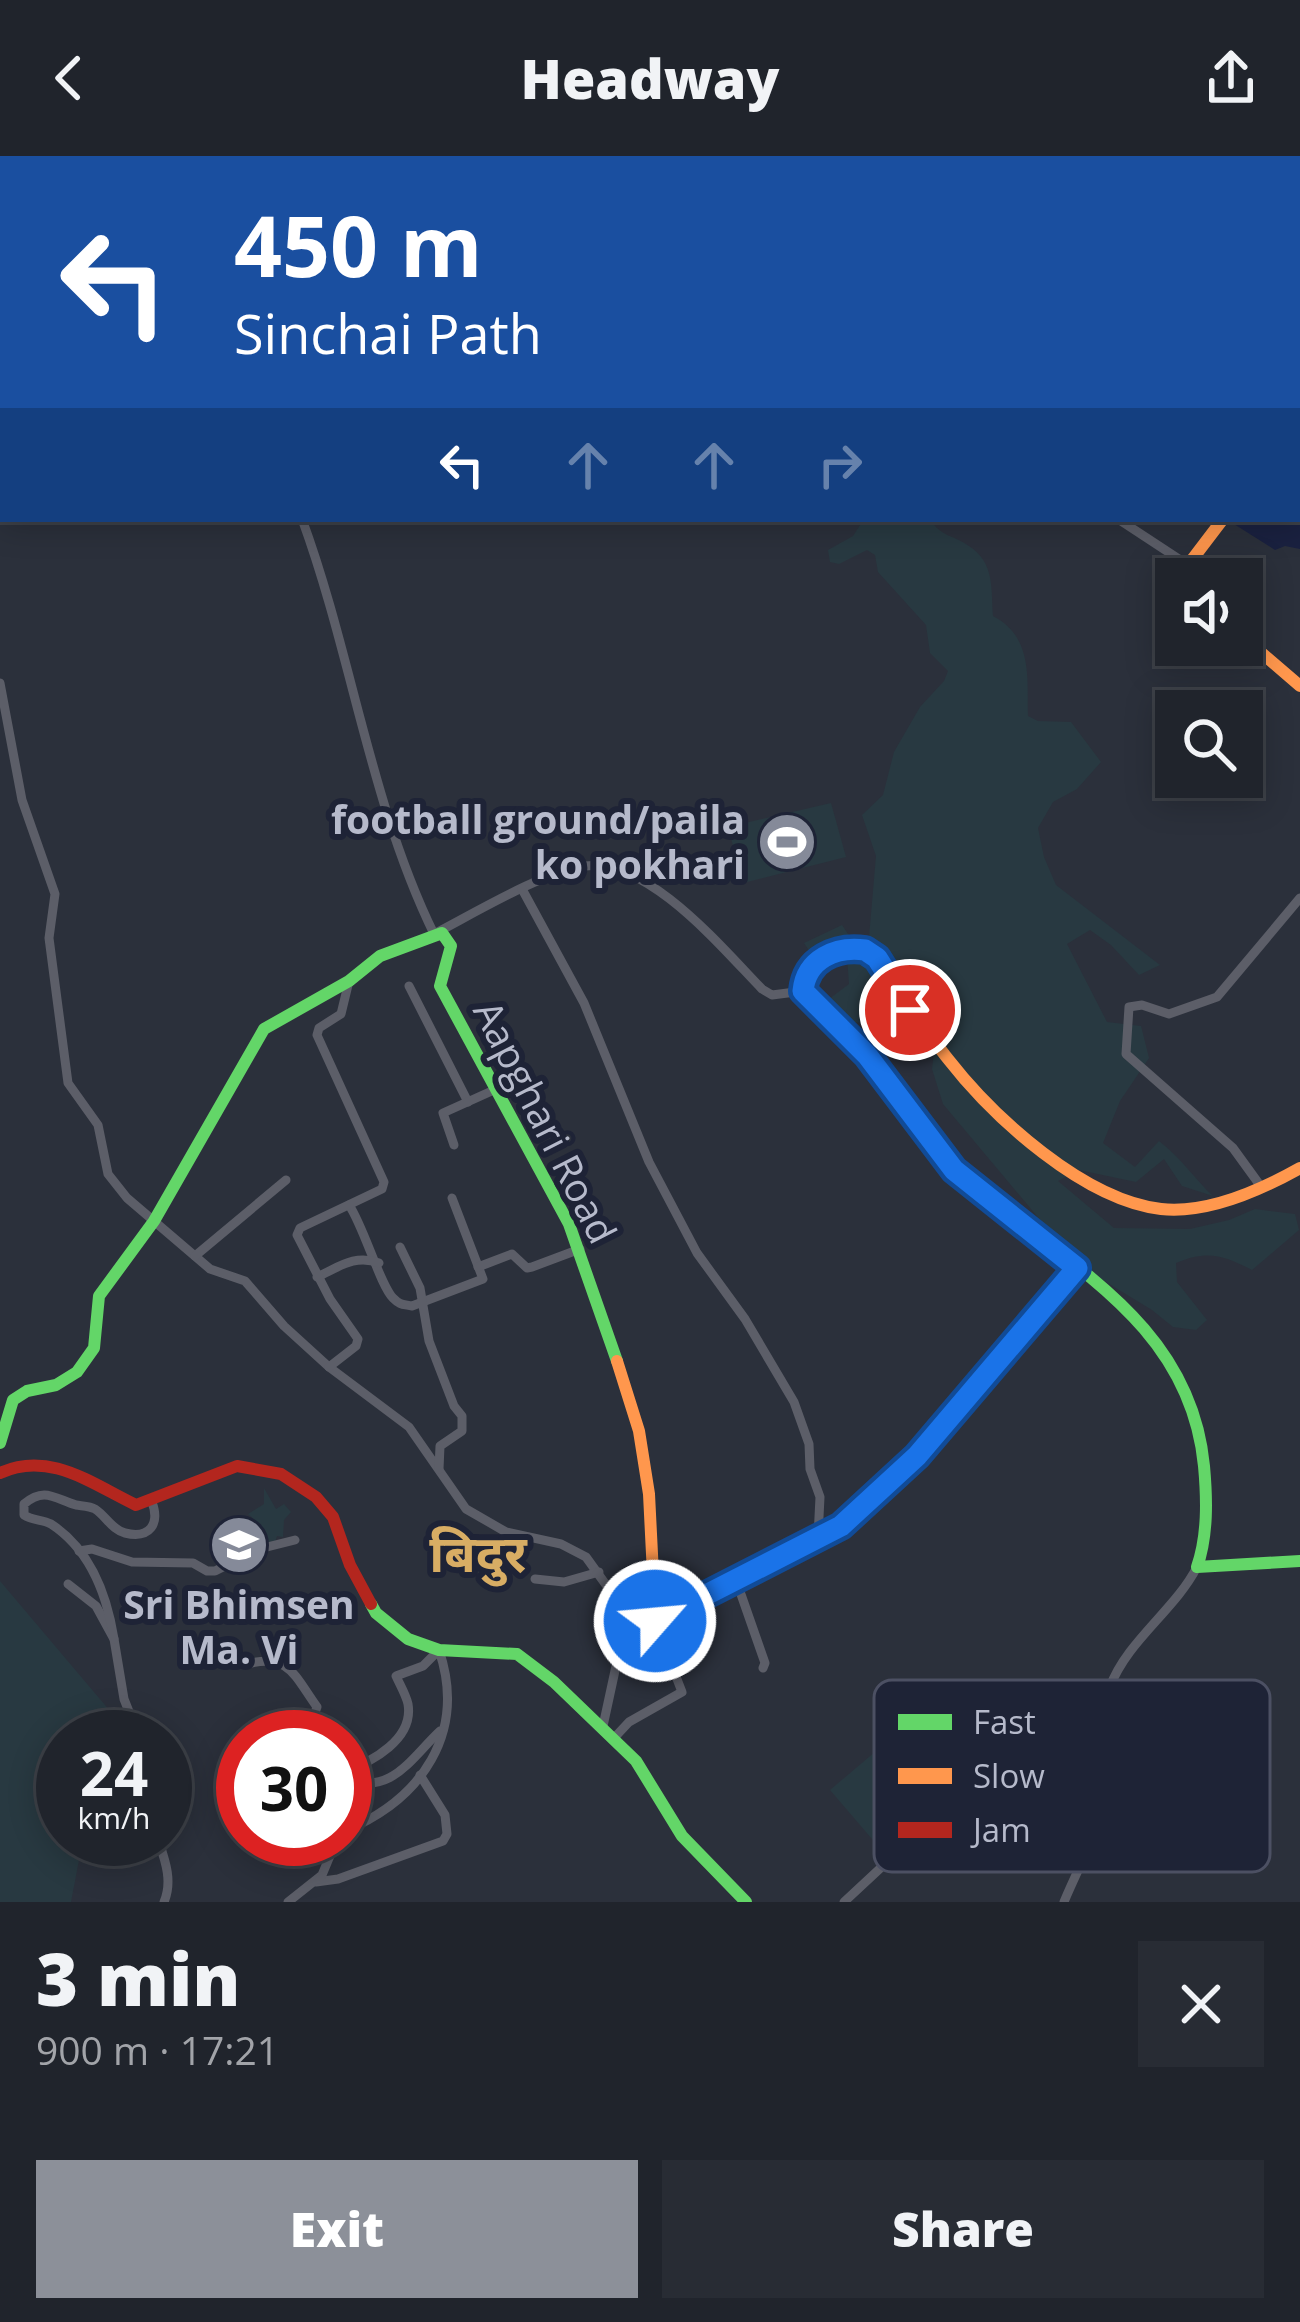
<!DOCTYPE html>
<meta charset="utf-8">
<style>
body{margin:0;font-family:"Open Sans","Noto Sans Devanagari",sans-serif;background:#282c34;color:#f1f3f6;height:100vh;display:flex;flex-direction:column;font-size:45px;white-space:nowrap}
*{box-sizing:border-box;margin:0}
p{font-size:39px;color:#a2a4a9}
.icon{flex:none;width:66px;height:66px;fill:none;stroke:currentColor;stroke-width:2;stroke-linecap:round;stroke-linejoin:round}
.map{position:relative;height:1746px;overflow:hidden}
.side{display:flex;flex-direction:column;background:#20242c;flex:1}
.side>*{flex:none}
.guide{position:absolute;left:0px;top:0px;width:1302px;height:366px;box-shadow:0 6px 30px #0003,0 0 0 3px #3d4148;background:#1a4fa0;color:#fff;overflow:hidden}
.controls{position:absolute;left:1155px;top:402px;display:grid;gap:24px}
.controls a{display:grid;place-items:center;width:108px;height:108px;border-radius:0px;background:#20242c;box-shadow:0 6px 30px #0003,0 0 0 3px #3d4148;font-size:60px}
.speed{position:absolute;left:36px;top:1554px;display:flex;gap:24px;font-size:60px;font-weight:700;text-align:center}
.speed>*{display:grid;place-content:center;width:156px;height:156px;border-radius:50%;background:#20242c;box-shadow:0 6px 30px #0003,0 0 0 3px #3d4148;line-height:1}
.speed small{font-size:30px;font-weight:400}
.speed .limit{border:18px solid #d22;background:#fff;color:#111}
.pin{position:absolute;display:grid;place-items:center;width:102px;height:102px;color:#fff;margin:-51px;border:6px solid #fff;border-radius:50%;box-shadow:0 3px 12px #0007}
.me{position:absolute;width:132px;margin:-66px;rotate:63deg;stroke-linejoin:round;filter:drop-shadow(0 0 9px #0008)}
.turn{display:flex;align-items:center;gap:42px;height:252px;padding:0 36px;font-size:54px}
.turn .icon{width:156px;height:156px;stroke-width:2.5}
.turn b{display:block;font-size:84px;line-height:102px}
.lanes{display:flex;align-items:center;height:114px;padding:0 36px;background:#0003;justify-content:center;gap:60px;direction:ltr}
.lanes .off{opacity:.35}
.round{display:grid;place-items:center;flex:none;width:126px;height:126px;border-radius:0px;background:#282c34}
.summary{display:flex;align-items:center;justify-content:space-between;height:204px;padding:0 36px}
h1{font-size:72px;font-weight:800;line-height:90px}
.action{display:flex;gap:24px;margin-top:auto;padding:24px 36px}
.action a{flex:1;height:138px;border-radius:0px;background:#8c9099;color:#fff;font-size:48px;font-weight:800;line-height:138px;text-align:center}
.action a+a{background:#282c34;color:#f1f3f6}
header{display:flex;justify-content:space-between;align-items:center;height:156px;padding:0 36px;background:#20242c;font-size:54px;font-weight:800}
.map>svg:first-child{display:block}
.green{fill:#283941}
.water{fill:#1a2140}
.lines{fill:none;stroke-linecap:round;stroke-linejoin:round}
.street{stroke:#5c5e68;stroke-width:9}
.fast{stroke:#63d668;stroke-width:12}
.slow{stroke:#ff974d;stroke-width:12}
.jam{stroke:#b3261e;stroke-width:12}
.route-casing{stroke:#114b97;stroke-width:30}
.route{stroke:#1a73e8;stroke-width:21}
.labels{text-anchor:middle;stroke-width:12;stroke-linejoin:round;paint-order:stroke}
.poi-label{font-size:39px;font-weight:bold;fill:#b6bacb;stroke:#1e2336;text-anchor:end}
.street-label{font-size:39px;fill:#b6bacb;stroke:#1e2336}
.district-label{font-size:51px;font-weight:bold;fill:#d8ad64;stroke:#1e2336}
.key{fill:#1e2336;stroke:#4c5063;stroke-width:3}
.key-label{font-size:33px;fill:#b6bacb}
</style>
<header><svg class="icon" aria-label="back" viewBox="0 0 24 24"><path d="M15 5l-7 7 7 7"/></svg>Headway<svg class="icon" aria-label="share" viewBox="0 0 24 24"><path d="M12 15V3M7 8l5-5 5 5M5 13v7h14v-7"/></svg></header>
<div class="map">
<svg width="1300" height="1746" viewBox="0 0 1300 1746">
<rect width="100%" height="100%" fill="#2b303b"/>
<g class="green">
<path d="M864 363H929C943 382 952 378 969 390 995 407 991 433 993 460 1033 481 1027 521 1028 560L1038 565 1071 566 1101 606 1077 633 1053 646 1038 672 1044 701 1056 729 1160 809 1139 819 1111 789 1090 774 1067 788 1107 866 1141 870 1149 902 1120 945 1103 987 1135 1011 1159 985C1181 1002 1193 1021 1213 1040L1182 1030 1164 1003 1136 1026 1079 1014 1058 1025 1114 1072 1190 1073 1229 1064 1255 1053 1295 1058 1299 1074 1252 1114C1223 1099 1207 1094 1176 1107L1177 1126 1207 1164 1196 1174 1173 1171 1152 1154 1101 1123 1057 1084 943 948 932 913 935 888C895 833 888 875 840 865L829 843 849 828 847 801 814 802 804 787 842 769 852 784 869 781 876 700 862 659 883 639 894 596 920 551 944 525 948 515 930 497 926 469 878 416 875 399 867 394 839 408 830 406 828 394 853 380Z"/>
<polygon points="831,647 846,701 743,727 728,671"/>
<polygon points="264,1332 276,1353 284,1348 291,1356 284,1364 283,1381 277,1380 275,1386 268,1389 258,1379 258,1367 248,1358 264,1348"/>
<polygon points="0,1425 110,1555 105,1581 63,1581 63,1683 83,1683 71,1746 0,1746"/>
<polygon points="927,1552 981,1615 884,1697 830,1634"/>
</g>
<polygon class="water" points="1300,362 1300,393 1285,390 1275,394 1226,363"/>
<g class="lines">
<g class="street">
<polyline points="193,0 194,3"/>
<polyline points="240,0 240,3"/>
<polyline points="0,14 3,32"/>
<polyline points="0,114 3,113"/>
<polyline points="1299,220 1300,222"/>
<path d="M302 363C352 499 370 647 434 778 471 759 546 714 585 710 648 702 721 791 762 833L772 839 803 835"/>
<polyline points="1118,363 1188,409"/>
<polyline points="0,527 22,644 55,738 49,782 68,927 98,969 108,1018 127,1042 210,1113 245,1125 284,1170 329,1211 409,1271 466,1353 506,1376 561,1388 586,1401 609,1433 621,1466 621,1487 603,1570"/>
<polyline points="522,733 584,847 649,1006 697,1097 745,1163 794,1246 809,1288 810,1313 820,1341 818,1381"/>
<polyline points="409,830 468,946"/>
<polyline points="454,989 443,957 494,934"/>
<polyline points="1262,1032 1233,992 1126,898 1129,851 1142,849 1169,858 1217,841 1300,742"/>
<path d="M349 1049C364 1071 380 1129 393 1142 400 1149 402 1148 412 1150L483 1123 452 1042"/>
<polyline points="400,1091 420,1132 429,1185 454,1250 462,1260 462,1275 440,1290 439,1313"/>
<polyline points="195,1100 286,1024"/>
<polyline points="478,1111 512,1098 527,1112 532,1111 580,1093"/>
<path d="M317 1121C339 1111 355 1098 379 1107"/>
<polyline points="329,1211 356,1190 358,1183 330,1143 297,1079 300,1072 382,1033 384,1026 317,879 319,872 341,858 349,825"/>
<polyline points="79,1395 92,1393 132,1406 193,1407 207,1415 215,1415 259,1393 295,1384"/>
<polyline points="535,1423 564,1426 599,1416"/>
<polyline points="736,1424 765,1507 763,1512"/>
<polyline points="68,1428 96,1450 114,1483 124,1543 139,1581"/>
<polyline points="655,1464 841,1370 917,1300 1077,1112"/>
<path d="M114 1483C107 1439 91 1394 51 1368 42 1363 33 1365 24 1359V1348C44 1331 54 1342 76 1349 82 1350 90 1350 95 1353 106 1360 112 1374 125 1377 150 1383 160 1368 152 1346"/>
<path d="M247 1508C289 1497 294 1519 317 1551L314 1559 272 1563 269 1568 278 1581"/>
<polyline points="615,1581 629,1566 682,1536 648,1448 641,1449 621,1466"/>
<path d="M345 1615C372 1606 414 1583 408 1548 406 1539 400 1529 396 1520L423 1510 439 1494C467 1577 422 1643 345 1675"/>
<path d="M345 1622C391 1641 411 1602 440 1575"/>
<path d="M158 1683C165 1704 173 1725 164 1746"/>
<polyline points="316,1726 338,1723 443,1685 447,1678 445,1659 420,1619"/>
<polyline points="288,1746 322,1719 337,1683"/>
<polyline points="844,1746 1001,1600 1009,1567"/>
<path d="M1064 1746C1076 1716 1105 1663 1108 1633 1112 1600 1097 1564 1110 1531 1127 1485 1175 1454 1197 1411"/>
</g>
<g class="fast">
<polyline points="1264,0 1264,3"/>
<path d="M957 1017C1058 1105 1190 1162 1204 1310 1207 1343 1208 1379 1197 1411L1300 1405"/>
<polyline points="0,1287 13,1244 27,1235 56,1229 77,1216 94,1192 99,1140 154,1065 264,873 349,825 380,800 442,777 451,790 440,830 569,1068 617,1205"/>
<polyline points="371,1448 376,1457 408,1483 439,1494 517,1498 554,1526 636,1605 682,1680 746,1746"/>
</g>
<g class="slow">
<polyline points="1198,423 1188,409 1223,363"/>
<polyline points="1242,480 1300,530"/>
<path d="M957 1017 868 899 803 835C810 803 834 792 865 794 897 826 920 868 948 903 994 962 1084 1044 1161 1053 1207 1058 1261 1034 1300 1012"/>
<polyline points="617,1205 639,1275 649,1338 653,1418 649,1446 655,1464"/>
</g>
<path class="jam" d="M0 1317C49 1294 92 1328 136 1349L237 1310 281 1318 316 1341 333 1361 350 1409 371 1448"/>
</g>
<g class="lines">
<defs>
<path id="route" d="M655 1465 841 1370 917 1300 1077 1112 954 1014 867 899 803 835C806 803 836 790 865 794L877 802 910 854"/>
</defs>
<use href="#route" class="route-casing"/>
<use href="#route" class="route"/>
</g>
<defs>
<symbol id="stadium-disc" viewBox="-11 -11 22 22"><circle r="9.5" fill="#858a99" stroke="#1e2336"/><path d="M0-5a6.5 5 0 1 0 0 10a6.5 5 0 1 0 0-10ZM-3.5-1.8h7v3.6h-7Z" fill="#fff"/></symbol>
<symbol id="school-disc" viewBox="-11 -11 22 22"><circle r="9.5" fill="#858a99" stroke="#1e2336"/><path d="M0-5L7-2L0 1L-7-2ZM-4 1L0 2.5L4 1V4Q0 6-4 4Z" fill="#fff"/></symbol>
</defs>
<g fill-rule="evenodd">
<use href="#stadium-disc" x="754" y="653" width="66" height="66"/>
<use href="#school-disc" x="206" y="1356" width="66" height="66"/>
</g>
<g class="labels">
<g class="poi-label">
<text x="745" y="678">football ground/paila<tspan x="745" dy="45">ko pokhari</tspan></text>
<text x="239" y="1463" text-anchor="middle">Sri Bhimsen<tspan x="239" dy="45">Ma. Vi</tspan></text>
</g>
<g class="street-label">
<text transform="translate(545 966) rotate(63)" y="14">Aapghari Road</text>
</g>
<g class="district-label">
<text x="478" y="1416">बिदुर</text>
</g>
</g>
<rect x="874" y="1524" width="396" height="192" rx="18" class="key"/>
<rect x="898" y="1558" width="54" height="16" fill="#63d668"/>
<rect x="898" y="1612" width="54" height="16" fill="#ff974d"/>
<rect x="898" y="1666" width="54" height="16" fill="#b3261e"/>
<g class="key-label">
<text x="973" y="1578">Fast</text>
<text x="973" y="1632">Slow</text>
<text x="973" y="1686">Jam</text>
</g>
</svg>
<div class="controls">
<a><svg class="icon" aria-label="sound" viewBox="0 0 24 24"><path d="M4 9h4l5-4v14l-5-4H4zM17 9q2 3 0 6"/></svg></a>
<a><svg class="icon" aria-label="search" viewBox="0 0 24 24"><circle cx="10" cy="10" r="6"/><path d="M15 15l6 6"/></svg></a>
</div>
<div class="speed"><div>24<small>km/h</small></div><div class="limit">30</div></div>
<div class="pin" style="left:910px;top:854px;background:#d93025"><svg class="icon" aria-label="arrive" viewBox="0 0 24 24"><path d="M6 21V4h12l-3 4 3 4H6"/></svg></div>
<svg class="me" style="left:655px;top:1465px" viewBox="-20 -20 40 40"><circle r="17" fill="#1a73e8" stroke="#fff" stroke-width="3"/><path d="M0-11L8 9 0 5-8 9z" fill="#fff"/></svg>
<div class="guide">
<div class="turn"><svg class="icon" aria-label="left" viewBox="0 0 24 24"><path d="M17 20v-9H6M10 6l-5 5 5 5"/></svg><div><b>450 m</b>Sinchai Path</div></div>
<div class="lanes"><svg class="icon" aria-label="left" viewBox="0 0 24 24"><path d="M17 20v-9H6M10 6l-5 5 5 5"/></svg><svg class="icon off" aria-label="ahead" viewBox="0 0 24 24"><path d="M12 20V5M6 11l6-6 6 6"/></svg><svg class="icon off" aria-label="ahead" viewBox="0 0 24 24"><path d="M12 20V5M6 11l6-6 6 6"/></svg><svg class="icon off" aria-label="right" viewBox="0 0 24 24"><path d="M7 20v-9h11M14 6l5 5-5 5"/></svg></div>
</div>
</div>
<section class="side">
<div class="summary"><div><h1>3 min</h1><p>900 m · 17:21</p></div><a class="round"><svg class="icon" aria-label="close" viewBox="0 0 24 24"><path d="M6 6l12 12M18 6L6 18"/></svg></a></div>
<div class="action"><a>Exit</a><a>Share</a></div>
</section>
